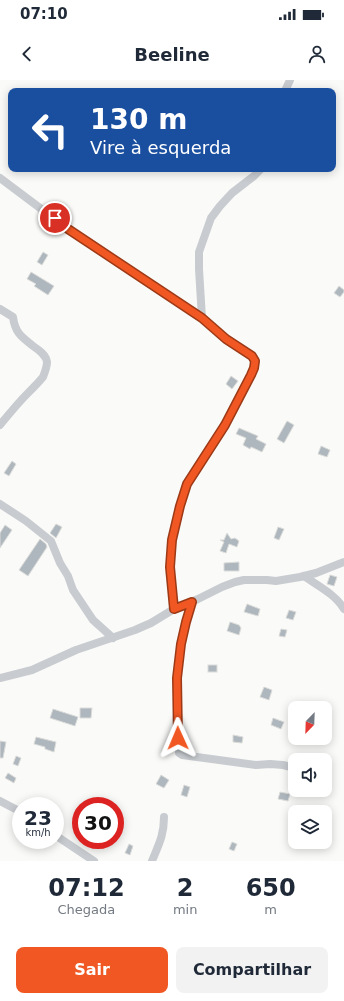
<!DOCTYPE html>
<html lang="pt">
<meta charset="utf-8">
<style>
body{margin:0;font-family:"DejaVu Sans",sans-serif;background:#f2f2f3;color:#1f2937;height:100vh;display:flex;flex-direction:column;font-size:15px;white-space:nowrap}
*{box-sizing:border-box;margin:0}
p{font-size:13px;color:#747a83}
.icon{flex:none;width:22px;height:22px;fill:none;stroke:currentColor;stroke-width:2;stroke-linecap:round;stroke-linejoin:round}
.map{position:relative;height:781px;overflow:hidden}
.sheet{display:flex;flex-direction:column;background:#fff;flex:1}
.sheet>*{flex:none}
.top-card{position:absolute;left:8px;top:8px;width:328px;height:84px;border-radius:8px;box-shadow:0 2px 10px #0003;background:#1a4fa0;color:#fff;overflow:hidden}
.needle{width:26px;rotate:203deg}
.tools{position:absolute;left:288px;top:621px;display:grid;gap:8px}
.tools a{display:grid;place-items:center;width:44px;height:44px;border-radius:8px;background:#fff;box-shadow:0 2px 10px #0003;font-size:20px}
.speed{position:absolute;left:12px;top:717px;display:flex;gap:8px;font-size:20px;font-weight:700;text-align:center}
.speed>*{display:grid;place-content:center;width:52px;height:52px;border-radius:50%;background:#fff;box-shadow:0 2px 10px #0003;line-height:1}
.speed small{font-size:10px;font-weight:400}
.speed .limit{border:6px solid #d22;background:#fff;color:#111}
.pin{position:absolute;display:grid;place-items:center;width:34px;height:34px;color:#fff;margin:-17px;border:2px solid #fff;border-radius:50%;box-shadow:0 1px 4px #0007}
.me{position:absolute;width:44px;margin:-22px;rotate:359deg;stroke-linejoin:round;filter:drop-shadow(0 0 3px #0008)}
.turn{display:flex;align-items:center;gap:14px;height:84px;padding:0 16px;font-size:18px}
.turn .icon{width:52px;height:52px;stroke-width:2.5}
.turn b{display:block;font-size:28px;line-height:34px}
.eta{display:flex;justify-content:space-evenly;align-items:center;height:68px;text-align:center}
.eta b{font-size:24px;font-weight:600;line-height:28px}
.primary-button{display:flex;gap:8px;margin-top:auto;padding:8px 16px}
.primary-button a{flex:1;height:46px;border-radius:8px;background:#f05722;color:#fff;font-size:16px;font-weight:600;line-height:46px;text-align:center}
.primary-button a+a{background:#f2f2f3;color:#1f2937}
.status{display:flex;justify-content:space-between;align-items:center;height:28px;padding:0 20px;background:#fff;direction:ltr}
.status svg{height:11px;fill:currentColor}
header{display:flex;justify-content:space-between;align-items:center;height:52px;padding:0 16px;background:#fff;font-size:18px;font-weight:600}
.map>svg:first-child{display:block}
.building{fill:#aeb7bd;stroke:#dcdcda}
.lines{fill:none;stroke-linecap:round;stroke-linejoin:round}
.minor{stroke:#c8ccd0;stroke-width:8}
.route-casing{stroke:#9c3916;stroke-width:10}
.route{stroke:#f05722;stroke-width:7}
</style>
<div class="status"><b>07:10</b><svg viewBox="0 0 49 12"><path d="M0 12V9h3v3zM5 12V6h3v6zM10 12V3h3v9zM15 12V0h3v12zM26 1h20v11H26zM47 4h2v5h-2z"/></svg></div>
<header><svg class="icon" aria-label="back" viewBox="0 0 24 24"><path d="M15 5l-7 7 7 7"/></svg>Beeline<svg class="icon" aria-label="person" viewBox="0 0 24 24"><circle cx="12" cy="8" r="4"/><path d="M4 21q1-7 8-7t8 7"/></svg></header>
<div class="map">
<svg width="344" height="781" viewBox="0 0 344 781">
<rect width="100%" height="100%" fill="#fafaf8"/>
<g class="building">
<polygon points="43,172 48,175 42,185 37,182"/>
<polygon points="31,192 54,206 48,215 34,206 36,204 27,199"/>
<polygon points="339,206 344,210 344,212 340,217 334,213"/>
<polygon points="231,296 238,301 232,309 226,304"/>
<polygon points="287,341 294,345 284,363 277,359"/>
<polygon points="239,348 258,356 256,359 266,364 262,372 251,367 250,369 243,365 246,358 236,354"/>
<polygon points="321,366 330,370 327,377 318,374"/>
<polygon points="12,381 16,384 9,396 4,393"/>
<polygon points="56,444 62,447 56,458 50,453"/>
<polygon points="5,445 12,450 0,468 0,453"/>
<polygon points="278,447 284,449 279,460 274,458"/>
<polygon points="227,453 231,459 235,458 239,461 237,467 229,464 226,473 220,471 224,462 220,460 224,460"/>
<polygon points="40,459 46,464 47,467 28,496 19,490"/>
<polygon points="239,482 239,491 224,491 224,483"/>
<polygon points="330,495 337,497 334,506 327,504"/>
<polygon points="247,524 260,529 258,536 244,532"/>
<polygon points="289,530 296,532 293,540 286,538"/>
<polygon points="230,542 239,545 241,548 239,555 227,551"/>
<polygon points="281,549 287,550 285,557 279,556"/>
<rect x="208" y="585" width="9" height="7"/>
<polygon points="264,607 272,610 269,620 260,617"/>
<polygon points="80,628 92,628 91,638 80,638"/>
<polygon points="53,629 78,637 75,646 50,638"/>
<polygon points="273,638 284,642 281,649 271,645"/>
<polygon points="233,655 243,657 242,663 233,662"/>
<polygon points="36,657 56,662 54,672 45,669 45,667 34,664"/>
<polygon points="0,661 6,662 3,678 0,678"/>
<polygon points="16,676 21,678 18,686 13,684"/>
<polygon points="8,693 16,698 14,703 5,698"/>
<polygon points="161,695 169,700 164,708 156,704"/>
<polygon points="184,705 190,707 187,717 181,715"/>
<polygon points="280,712 290,714 288,721 278,719"/>
<polygon points="232,762 237,764 234,771 229,769"/>
<polygon points="129,764 133,766 130,775 125,773"/>
</g>
<g class="lines">
<g class="minor">
<polyline points="285,11 290,0"/>
<polyline points="0,98 68,149 202,238 226,259 252,276 255,281 254,288 251,295 225,345 187,404 180,427 172,459 170,487 174,529"/>
<path d="M0 229 13 237C15 253 22 257 33 266 39 270 46 275 47 282 47 287 45 292 43 297 39 302 33 308 28 313 18 323 9 334 0 345"/>
<polyline points="202,238 199,189 199,172 211,138 220,126 232,113 254,96 261,89"/>
<polyline points="0,424 26,441 51,461 60,483 68,496 73,510 93,540 113,558"/>
<path d="M304 496C318 506 335 514 344 529"/>
<polyline points="192,522 186,542 181,564 177,598 178,658 179,673 182,675 256,685 270,684 283,685 295,688"/>
<polyline points="0,598 32,590 76,570 135,550 151,543 174,529 198,519 222,507 235,502 244,500 267,500 276,501 300,497 316,493 344,482"/>
<polyline points="0,721 21,732"/>
<polyline points="55,755 94,781"/>
<path d="M152 781C159 764 164 755 164 737"/>
</g>
</g>
<g class="lines">
<defs>
<polyline id="route" points="55,138 68,149 202,238 226,259 252,276 255,281 254,288 251,295 225,345 187,404 180,426 172,460 170,487 174,529 192,522 186,542 181,564 177,598 178,658"/>
</defs>
<use href="#route" class="route-casing"/>
<use href="#route" class="route"/>
</g>
</svg>
<div class="tools">
<a><svg class="needle" viewBox="-14 -14 28 28"><path d="M0-13l5 13h-10z" fill="#e53935"/><path d="M0 13l5-13h-10z" fill="#747a83"/></svg></a>
<a><svg class="icon" aria-label="sound" viewBox="0 0 24 24"><path d="M4 9h4l5-4v14l-5-4H4zM17 9q2 3 0 6"/></svg></a>
<a><svg class="icon" aria-label="layers" viewBox="0 0 24 24"><path d="M12 4l9 5-9 5-9-5zM3 14l9 5 9-5"/></svg></a>
</div>
<div class="speed"><div>23<small>km/h</small></div><div class="limit">30</div></div>
<div class="pin" style="left:55px;top:138px;background:#d93025"><svg class="icon" aria-label="arrive" viewBox="0 0 24 24"><path d="M6 21V4h12l-3 4 3 4H6"/></svg></div>
<svg class="me" style="left:178px;top:658px" viewBox="-20 -20 40 40"><path d="M0-17L14 15 0 8-14 15z" fill="#f05722" stroke="#fff" stroke-width="4"/></svg>
<div class="top-card">
<div class="turn"><svg class="icon" aria-label="left" viewBox="0 0 24 24"><path d="M17 20v-9H6M10 6l-5 5 5 5"/></svg><div><b>130 m</b>Vire à esquerda</div></div>
</div>
</div>
<section class="sheet">
<div class="eta">
<div><b>07:12</b><p>Chegada</p></div>
<div><b>2</b><p>min</p></div>
<div><b>650</b><p>m</p></div>
</div>
<div class="primary-button"><a>Sair</a><a>Compartilhar</a></div>
</section>
